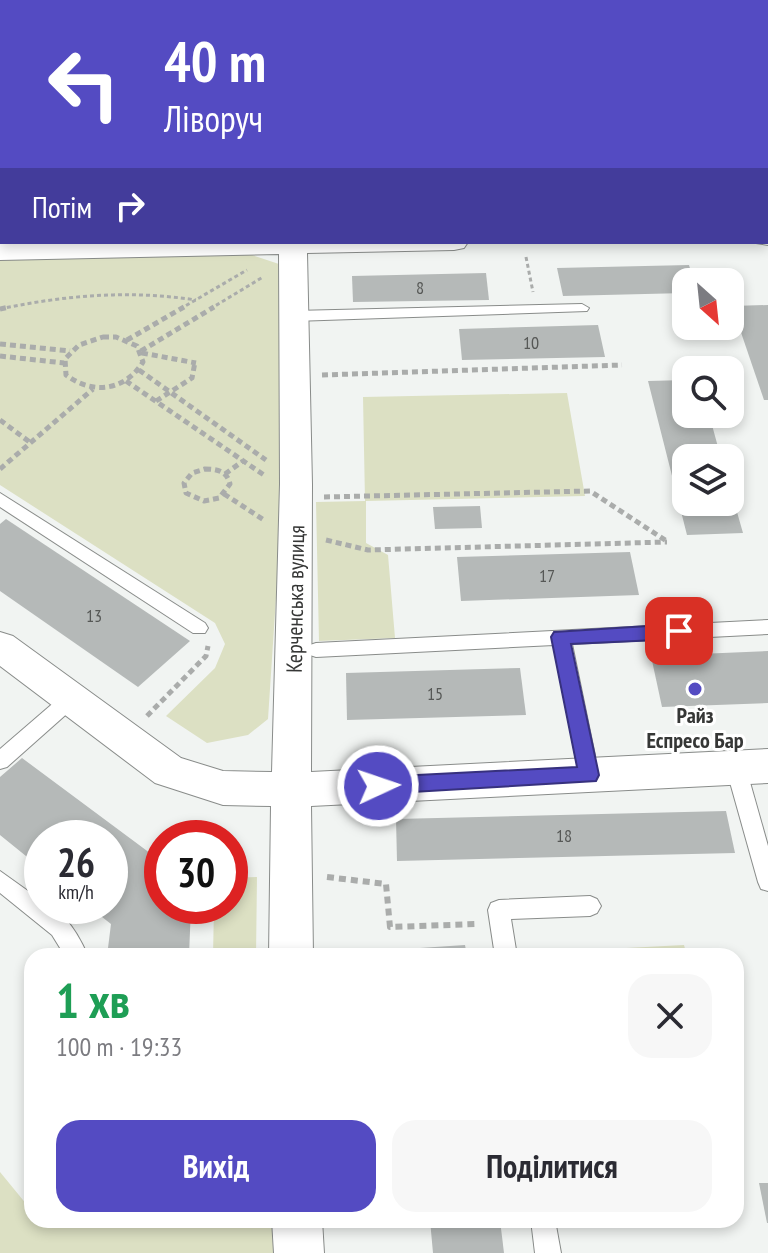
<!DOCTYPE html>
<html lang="uk">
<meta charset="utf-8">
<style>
body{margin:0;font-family:"PT Sans Narrow",sans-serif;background:#f7f7f7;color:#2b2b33;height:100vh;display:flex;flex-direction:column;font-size:30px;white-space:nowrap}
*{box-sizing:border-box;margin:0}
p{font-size:26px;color:#7c7c81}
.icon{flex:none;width:44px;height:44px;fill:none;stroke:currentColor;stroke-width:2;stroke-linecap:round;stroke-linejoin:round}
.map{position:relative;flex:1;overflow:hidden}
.side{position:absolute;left:24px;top:948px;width:720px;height:280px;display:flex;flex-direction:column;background:#fff;border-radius:24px;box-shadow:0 4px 12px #0003}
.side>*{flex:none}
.guide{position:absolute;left:0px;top:0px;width:768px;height:244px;box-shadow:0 4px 12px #0003;background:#544bc2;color:#fff;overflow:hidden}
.needle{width:52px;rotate:153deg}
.tools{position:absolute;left:672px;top:268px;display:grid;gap:16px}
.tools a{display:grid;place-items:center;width:72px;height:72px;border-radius:16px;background:#fff;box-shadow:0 4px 12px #0003;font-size:40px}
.speed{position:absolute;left:24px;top:820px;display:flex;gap:16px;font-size:40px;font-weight:700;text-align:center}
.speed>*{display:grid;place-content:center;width:104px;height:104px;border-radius:50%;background:#fff;box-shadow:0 4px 12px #0003;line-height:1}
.speed small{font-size:20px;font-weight:400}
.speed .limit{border:12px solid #d22;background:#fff;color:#111}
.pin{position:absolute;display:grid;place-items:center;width:68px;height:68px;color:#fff;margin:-34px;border-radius:16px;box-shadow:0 4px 12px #0006}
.me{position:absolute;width:88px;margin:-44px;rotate:87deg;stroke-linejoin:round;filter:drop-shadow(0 0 6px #0008)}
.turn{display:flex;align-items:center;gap:28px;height:168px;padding:0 32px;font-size:36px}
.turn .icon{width:104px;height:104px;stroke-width:2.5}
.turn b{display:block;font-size:56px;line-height:68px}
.then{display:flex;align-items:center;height:76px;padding:0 32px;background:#0003;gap:16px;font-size:30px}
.round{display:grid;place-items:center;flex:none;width:84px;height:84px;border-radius:24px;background:#f7f7f7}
.head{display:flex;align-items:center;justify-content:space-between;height:136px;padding:0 32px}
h1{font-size:48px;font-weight:700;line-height:60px;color:#1e9e55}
.action{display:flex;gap:16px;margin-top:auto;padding:16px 32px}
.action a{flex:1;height:92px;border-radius:24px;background:#544bc2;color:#fff;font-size:32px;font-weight:700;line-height:92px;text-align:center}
.action a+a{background:#f7f7f7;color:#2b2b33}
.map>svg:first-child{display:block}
.green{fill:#dce0c3}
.building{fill:#b5b9b8}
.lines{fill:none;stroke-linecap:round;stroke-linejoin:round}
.service-casing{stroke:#898c8a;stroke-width:2}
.minor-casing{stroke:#898c8a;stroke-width:2}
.path-far2{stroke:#aaacab;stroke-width:3;stroke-dasharray:4 3;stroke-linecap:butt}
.path-far1{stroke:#aaacab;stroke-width:5;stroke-dasharray:6 4;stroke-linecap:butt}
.path{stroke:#aaacab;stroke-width:6;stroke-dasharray:7 5;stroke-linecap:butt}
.service{fill:#fff;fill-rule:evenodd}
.minor{fill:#fff;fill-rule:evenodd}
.route{fill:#544bc2;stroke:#37317e;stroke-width:2}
.poi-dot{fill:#544bc2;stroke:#fff;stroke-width:3}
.labels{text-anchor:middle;stroke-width:6;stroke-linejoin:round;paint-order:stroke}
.number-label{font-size:18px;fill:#565856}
.street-label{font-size:22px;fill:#363736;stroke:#fff}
.poi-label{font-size:22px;font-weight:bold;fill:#363736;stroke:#fff}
</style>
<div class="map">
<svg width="768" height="1253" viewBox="0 0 768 1253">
<rect width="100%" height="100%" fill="#f1f4f2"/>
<g class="green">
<polygon points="249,254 282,265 279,552 268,719 248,735 207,743 166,716 215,668 225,644 215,623 0,485 0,259"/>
<polygon points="567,393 585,496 366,501 366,543 388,555 395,638 319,641 316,502 365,501 363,397"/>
<polygon points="257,877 256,956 213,956 214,906 230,906 230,878"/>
<polygon points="684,945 687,956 570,956 569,951"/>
<polygon points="0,1172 32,1211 32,1220 271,1220 274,1253 0,1253"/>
</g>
<g class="building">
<polygon points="689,265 694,282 686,282 686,293 563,296 557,268"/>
<polygon points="486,273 489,300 353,302 352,276"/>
<polygon points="768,305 768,400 764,400 732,306"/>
<polygon points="598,325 605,357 462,360 459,329"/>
<polygon points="686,380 686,414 709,414 721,458 686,458 686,502 730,502 731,491 743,533 687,535 648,381"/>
<polygon points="480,506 482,528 435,529 433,507"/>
<polygon points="6,519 190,641 138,687 0,591 0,524"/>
<polygon points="630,552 639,595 461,601 457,557"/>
<polygon points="768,651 768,703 662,707 651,656"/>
<polygon points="520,668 526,715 347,720 346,673"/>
<polygon points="22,758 162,862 162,906 191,906 189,956 107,956 111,924 88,906 110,906 110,838 42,838 42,869 0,835 0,777"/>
<polygon points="726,811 735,853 397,861 396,819"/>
<polygon points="465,945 467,956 405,956 405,949"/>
<polygon points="759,1183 768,1183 768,1223 767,1223"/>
<polygon points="430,1220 500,1220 504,1253 433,1253"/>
</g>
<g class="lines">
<defs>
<g id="service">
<rect x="389" y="0" width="10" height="2"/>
<polygon points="577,0 638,0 637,2"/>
<polygon points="728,0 738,0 739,2 729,2"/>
<rect x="0" y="27" width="2" height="6"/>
<polygon points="766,70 768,71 768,82 766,81"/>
<polygon points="582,304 589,308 587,311 294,321 287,316 294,311"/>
<polygon points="0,493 205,623 208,628 205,633 193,633 0,507"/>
<polygon points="768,620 768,634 572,644 599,775 596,781 589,783 582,781 579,775 554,645 316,657 310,655 307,650 310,645 316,643"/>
<polygon points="72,690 79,693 81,698 79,703 7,767 0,769 0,749 65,693"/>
<polygon points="736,760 743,762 746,768 768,846 768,891 761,889 758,882 726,768 729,762"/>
<path d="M0 871 42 901V906C64 907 80 938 88 956H65L52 935 0 893Z"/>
<polygon points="590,896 597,899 601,906 597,913 590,916 511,919 517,956 495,956 488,910 491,903 499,900"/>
<polygon points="531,1220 555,1220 561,1253 535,1253"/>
</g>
<g id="minor">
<rect x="6" y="0" width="22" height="2"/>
<rect x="284" y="0" width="22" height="2"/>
<polygon points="2,46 2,66 0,67 0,47"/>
<polygon points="766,229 768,245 756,243 766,242"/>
<polygon points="80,242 468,242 464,248 454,250 307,253 312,484 311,772 768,749 768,783 311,806 313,956 269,956 271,806 223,805 155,783 0,666 0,632 13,636 181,758 223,771 272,772 280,484 279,254 0,260 0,244"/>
<polygon points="272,1220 322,1220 324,1253 274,1253"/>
</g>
</defs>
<use href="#service" class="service-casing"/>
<use href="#minor" class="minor-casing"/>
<g class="path-far2">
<polyline points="526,257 533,292"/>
<path d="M0 309C66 295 130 290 196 300"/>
<polyline points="180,309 247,270"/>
<polyline points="210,309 263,277"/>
</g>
<g class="path-far1">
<polyline points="0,309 9,307"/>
<path d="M103 337H116L137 346 143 362C125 391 93 395 66 375L65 359 79 345Z"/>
<polyline points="127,340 184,307"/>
<polyline points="0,344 70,351"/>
<polyline points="141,351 214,307"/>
<polyline points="142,353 196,363"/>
<polyline points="0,356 64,363"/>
<polyline points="139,370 266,460"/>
<polyline points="322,375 622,365"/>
<polyline points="126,381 264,475"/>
<polyline points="156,401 192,378 195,362"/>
<polyline points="0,420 31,443"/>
<polyline points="0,469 93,389"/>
<path d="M205 469C217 469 227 471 230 484L219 498 204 501 186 493 184 483 192 473Z"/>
<polyline points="225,474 243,461"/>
<polyline points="224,494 264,520"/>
<polyline points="324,497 590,491 668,542"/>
<polyline points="326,540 368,550 667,542"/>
<polyline points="147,716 206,656 208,646"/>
</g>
<polyline class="path" points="327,877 386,884 390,927 477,924"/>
<use href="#service" class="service"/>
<use href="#minor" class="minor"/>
</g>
<polygon class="route" points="679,624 688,631 679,639 571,644 599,775 596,781 378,794 371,792 368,786 371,780 378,777 577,767 551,637 554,632"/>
<circle class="poi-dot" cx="695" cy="689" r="8"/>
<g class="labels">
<g class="number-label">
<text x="420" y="294">8</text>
<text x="531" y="349">10</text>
<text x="547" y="582">17</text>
<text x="94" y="622">13</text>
<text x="435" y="700">15</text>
<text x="564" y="842">18</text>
</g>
<g class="street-label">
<text transform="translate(295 599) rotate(-89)" y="8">Керченська вулиця</text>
</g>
<g class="poi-label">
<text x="695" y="723">Райз<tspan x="695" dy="25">Еспресо Бар</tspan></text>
</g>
</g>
</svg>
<div class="tools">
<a><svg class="needle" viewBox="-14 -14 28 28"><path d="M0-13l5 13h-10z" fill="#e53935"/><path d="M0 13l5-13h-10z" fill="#7c7c81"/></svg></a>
<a><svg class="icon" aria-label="search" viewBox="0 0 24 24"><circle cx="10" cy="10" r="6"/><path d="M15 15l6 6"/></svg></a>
<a><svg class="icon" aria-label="layers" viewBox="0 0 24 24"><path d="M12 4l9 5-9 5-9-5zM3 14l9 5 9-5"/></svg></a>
</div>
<div class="speed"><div>26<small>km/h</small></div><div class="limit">30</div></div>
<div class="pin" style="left:679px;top:631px;background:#d93025"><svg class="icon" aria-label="arrive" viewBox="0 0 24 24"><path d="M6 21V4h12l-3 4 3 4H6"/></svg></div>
<svg class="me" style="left:378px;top:786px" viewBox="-20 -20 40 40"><circle r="17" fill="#544bc2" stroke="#fff" stroke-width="3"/><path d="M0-11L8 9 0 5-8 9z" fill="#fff"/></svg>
<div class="guide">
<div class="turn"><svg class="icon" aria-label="left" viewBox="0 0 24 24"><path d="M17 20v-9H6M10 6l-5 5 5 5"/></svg><div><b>40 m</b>Ліворуч</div></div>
<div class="then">Потім<svg class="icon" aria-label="right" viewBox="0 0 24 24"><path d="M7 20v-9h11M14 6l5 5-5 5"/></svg></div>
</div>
<section class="side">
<div class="head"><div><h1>1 хв</h1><p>100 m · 19:33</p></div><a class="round"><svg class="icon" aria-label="close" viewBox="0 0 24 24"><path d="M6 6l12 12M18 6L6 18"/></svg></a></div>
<div class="action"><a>Вихід</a><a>Поділитися</a></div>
</section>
</div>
